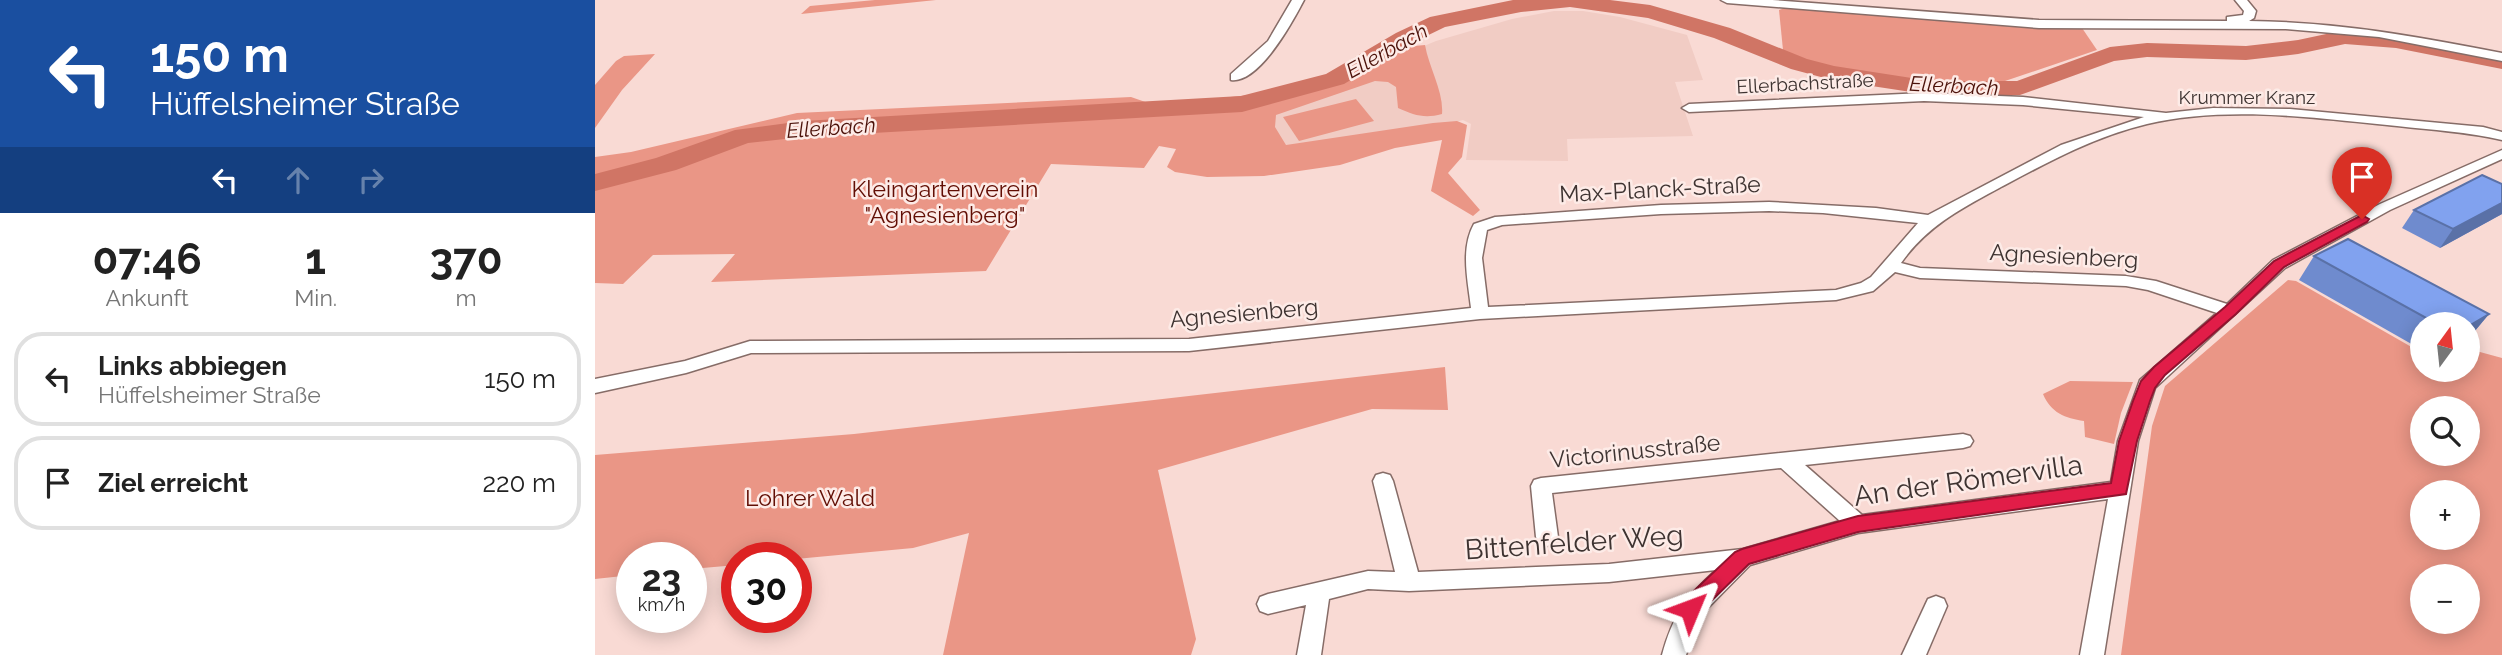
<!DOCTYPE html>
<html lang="de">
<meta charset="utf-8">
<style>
body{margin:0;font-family:Raleway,sans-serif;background:#f6f6f6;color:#222;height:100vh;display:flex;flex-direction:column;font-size:26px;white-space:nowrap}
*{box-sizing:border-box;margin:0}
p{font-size:23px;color:#767676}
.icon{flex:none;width:38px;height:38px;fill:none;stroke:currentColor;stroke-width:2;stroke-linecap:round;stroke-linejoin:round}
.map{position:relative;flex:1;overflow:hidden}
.side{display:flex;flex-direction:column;background:#fff;width:595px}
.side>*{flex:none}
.banner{background:#1a4fa0;color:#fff;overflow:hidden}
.needle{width:46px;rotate:15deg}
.tools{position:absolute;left:1815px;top:312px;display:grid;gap:14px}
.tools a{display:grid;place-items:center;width:70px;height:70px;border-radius:50%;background:#fff;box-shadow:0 4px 18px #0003;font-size:35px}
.speed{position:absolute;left:21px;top:542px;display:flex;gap:14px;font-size:35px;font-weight:700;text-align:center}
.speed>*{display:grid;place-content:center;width:91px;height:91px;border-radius:50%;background:#fff;box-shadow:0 4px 18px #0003;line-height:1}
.speed small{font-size:18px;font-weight:400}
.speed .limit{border:10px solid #d22;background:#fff;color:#111}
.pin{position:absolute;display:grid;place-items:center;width:60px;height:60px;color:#fff;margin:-72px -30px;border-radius:50% 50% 50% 0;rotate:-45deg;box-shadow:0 0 7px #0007}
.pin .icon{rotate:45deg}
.me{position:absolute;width:77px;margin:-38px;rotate:46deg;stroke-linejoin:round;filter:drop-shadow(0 0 5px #0008)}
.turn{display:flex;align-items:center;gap:24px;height:147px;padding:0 35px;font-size:32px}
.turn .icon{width:91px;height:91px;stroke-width:2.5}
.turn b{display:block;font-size:49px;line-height:60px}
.lanes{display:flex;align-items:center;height:66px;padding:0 35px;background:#0003;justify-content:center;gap:35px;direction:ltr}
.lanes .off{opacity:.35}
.eta{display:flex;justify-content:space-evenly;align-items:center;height:119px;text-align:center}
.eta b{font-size:42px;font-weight:700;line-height:49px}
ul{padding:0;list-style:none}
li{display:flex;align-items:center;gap:21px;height:94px;margin:0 14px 10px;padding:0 21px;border:4px solid #e0e0e0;border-radius:28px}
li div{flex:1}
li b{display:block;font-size:26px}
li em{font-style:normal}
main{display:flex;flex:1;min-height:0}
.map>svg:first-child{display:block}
.built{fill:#f1ccc4}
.green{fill:#ea9686;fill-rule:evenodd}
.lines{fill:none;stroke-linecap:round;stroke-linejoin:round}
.river{fill:#d07565;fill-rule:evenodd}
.minor-casing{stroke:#866c67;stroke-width:3}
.minor{fill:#fff;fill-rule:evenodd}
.wall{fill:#6f8bce}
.shaded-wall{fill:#5a71a7}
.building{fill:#81a2ef;stroke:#5a71a7;stroke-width:2}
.route{fill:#e11d48;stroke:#92132f;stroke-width:2}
.labels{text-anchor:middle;stroke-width:5;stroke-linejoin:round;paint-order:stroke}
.far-street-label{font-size:19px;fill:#3e3331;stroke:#fdebe7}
.far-water-label{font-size:21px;font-style:italic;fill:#4c120a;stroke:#fdebe7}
.park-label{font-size:23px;fill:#620e04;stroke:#fdebe7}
.street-label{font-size:23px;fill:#3e3331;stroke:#fdebe7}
.near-street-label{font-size:28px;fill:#3e3331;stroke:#fdebe7}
</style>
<main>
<section class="side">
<div class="banner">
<div class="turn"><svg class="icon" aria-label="left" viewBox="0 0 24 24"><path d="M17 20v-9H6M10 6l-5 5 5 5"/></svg><div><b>150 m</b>Hüffelsheimer Straße</div></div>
<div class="lanes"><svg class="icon" aria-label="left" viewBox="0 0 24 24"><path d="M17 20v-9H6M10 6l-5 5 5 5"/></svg><svg class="icon off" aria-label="ahead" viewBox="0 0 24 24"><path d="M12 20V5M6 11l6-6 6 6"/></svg><svg class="icon off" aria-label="right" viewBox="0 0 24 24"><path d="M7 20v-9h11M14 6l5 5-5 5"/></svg></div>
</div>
<div class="eta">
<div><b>07:46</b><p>Ankunft</p></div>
<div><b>1</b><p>Min.</p></div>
<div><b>370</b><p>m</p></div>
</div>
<ul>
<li><svg class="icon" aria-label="left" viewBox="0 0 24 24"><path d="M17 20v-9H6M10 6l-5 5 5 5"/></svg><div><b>Links abbiegen</b><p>Hüffelsheimer Straße</p></div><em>150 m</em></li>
<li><svg class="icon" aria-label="arrive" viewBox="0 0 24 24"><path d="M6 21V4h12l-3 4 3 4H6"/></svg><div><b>Ziel erreicht</b></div><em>220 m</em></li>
</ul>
</section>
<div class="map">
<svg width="1907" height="655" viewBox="0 0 1907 655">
<rect width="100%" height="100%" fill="#f9dad4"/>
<polygon class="built" points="959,11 988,11 1025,17 1092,35 1108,80 1080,82 1098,136 972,139 973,161 871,160 876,124 868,120 667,172 636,108 762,74 841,41 917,19"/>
<g class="green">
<polygon points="280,0 341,0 206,14 215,6"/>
<polygon points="1193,7 1487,28 1502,50 1407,82 1366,83 1308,80 1261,72 1220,64 1188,50 1184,10"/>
<path d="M830 45C834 68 849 92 847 114 829 119 819 115 803 108L801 87 793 82 780 81 681 115 680 127 691 145 838 123 862 121 872 125 867 157 853 173 885 210 878 216 836 191 847 140 800 148 745 165 669 176 612 177 580 172 572 167 581 149 564 146 549 168 456 164 391 271 116 282 140 254 58 255 28 284 0 283V157L36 152 202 113 536 97 559 105 674 93 751 70 776 50Z"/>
<polygon points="60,54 27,90 0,128 0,85 21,61 29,56"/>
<polygon points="761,99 779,121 704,141 688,117"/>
<path d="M1693 280 1701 281 1827 353V369H1872L1873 356 1885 352 1907 358V655H1526L1557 426 1570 386ZM1827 408H1872V453H1827ZM1827 492H1872V537H1827ZM1827 576H1872V621H1827Z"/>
<polygon points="850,367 853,410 777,409 563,470 601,639 596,655 348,655 374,533 318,548 201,559 142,558 142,565 96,569 96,558 37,558 37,575 0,579 0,455 259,434"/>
<path d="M1475 381 1538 382 1526 413 1519 444 1490 437 1489 421C1470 418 1456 413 1448 394Z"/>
</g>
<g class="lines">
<polygon class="river" points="918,0 1015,0 1055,5 1135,28 1212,59 1239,66 1336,81 1422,81 1515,47 1552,43 1651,46 1703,40 1750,30 1801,34 1907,55 1907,69 1801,48 1750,44 1703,54 1651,60 1552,57 1519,61 1425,95 1336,95 1237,80 1196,69 1119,38 1053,18 975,7 926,12 850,27 817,43 749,84 647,112 208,137 153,143 81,170 0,191 0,174 61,158 140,130 208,121 646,96 731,74 801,33 835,17"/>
<defs>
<g id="minor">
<path d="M697 0H709C698 21 664 84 636 80V74L673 41Z"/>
<path d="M1126 0H1177L1444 20 1632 21V17L1648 15 1649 11 1640 0H1652L1661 11 1659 18 1654 21C1743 22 1820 36 1907 53V61L1784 37 1691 29 1444 28 1132 3Z"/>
<path d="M1329 93 1428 97 1571 113 1618 108 1695 109 1888 127 1907 132V140C1873 132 1837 130 1802 126 1721 118 1632 105 1552 124 1501 136 1453 162 1406 187 1367 208 1332 226 1306 263L1325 268 1531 276 1561 281 1632 304 1678 260 1785 204 1907 150V159L1795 210 1690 268 1560 388 1543 441 1509 655H1485L1513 499 1263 533 1155 565 1105 616 1091 655H1067C1078 615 1091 597 1121 570L1014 582 814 591 773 589 734 599 726 655H702L711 605 673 614 665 611 662 604 665 597 673 594 773 571 800 572 778 481 781 475 788 473 795 475 798 481 823 572 1014 564 1148 549 1245 521 1186 468 957 493 963 537 960 543 952 546 944 543 941 537 936 486 939 480 946 478 1368 434 1375 436 1378 441 1375 446 1368 448 1210 465 1267 515 1516 482 1523 441 1545 380 1622 313 1553 290 1531 286 1325 278 1300 272 1278 291 1241 300 885 319 594 351 156 353 91 373 0 393V379L90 361 155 341 594 339 876 308C873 281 865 249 879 224L900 217 1066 205 1174 202 1281 208 1333 215 1466 145 1549 117 1428 105 1329 101 1094 112 1087 108 1094 104ZM1174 211 1228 213 1323 223 1276 277 1266 283 1241 290 893 307 887 258 892 230 907 225 1066 214Z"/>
<polygon points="1341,596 1349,599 1352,606 1331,655 1307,655 1333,599"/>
</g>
</defs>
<use href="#minor" class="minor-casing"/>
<use href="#minor" class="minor"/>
</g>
<g class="wall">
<polygon points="1907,184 1907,214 1845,248 1807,228 1819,210"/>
<polygon points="1719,256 1894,314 1874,338 1872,324 1827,324 1827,350 1704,280"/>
</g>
<g class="shaded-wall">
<polygon points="1907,203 1907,214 1845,248 1858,229"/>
<polygon points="1894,314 1874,338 1872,340 1872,327"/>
</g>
<g class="building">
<polygon points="1887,175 1907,184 1907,203 1858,229 1819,210"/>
<polygon points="1753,239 1894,314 1872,327 1872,324 1842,324 1719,256"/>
</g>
<polygon class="route" points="1767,215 1774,219 1772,222 1689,267 1641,314 1570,375 1560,388 1555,401 1542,441 1531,494 1263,532 1154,564 1102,615 1095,618 1087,615 1084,609 1087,602 1140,552 1147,549 1263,516 1516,483 1524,441 1538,401 1546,381 1559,367 1630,307 1679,261"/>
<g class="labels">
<g class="far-street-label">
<text transform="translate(1210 83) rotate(-3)" y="7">Ellerbachstraße</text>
<text x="1652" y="104">Krummer Kranz</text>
</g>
<g class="far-water-label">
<text transform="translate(792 51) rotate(-29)" y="7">Ellerbach</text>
<text transform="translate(1359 86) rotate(3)" y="7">Ellerbach</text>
<text transform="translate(236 128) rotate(-4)" y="7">Ellerbach</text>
</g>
<g class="park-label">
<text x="350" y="197">Kleingartenverein<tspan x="350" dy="26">"Agnesienberg"</tspan></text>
<text x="215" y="506">Lohrer Wald</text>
</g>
<g class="street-label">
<text transform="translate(1065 189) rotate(-3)" y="8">Max-Planck-Straße</text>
<text transform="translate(1469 256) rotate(3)" y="8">Agnesienberg</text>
<text transform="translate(649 313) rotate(-5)" y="8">Agnesienberg</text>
<text transform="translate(1040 451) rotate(-6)" y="8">Victorinusstraße</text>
</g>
<g class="near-street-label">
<text transform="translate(1373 480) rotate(-8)" y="10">An der Römervilla</text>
<text transform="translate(979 542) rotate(-4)" y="10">Bittenfelder Weg</text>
</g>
</g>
</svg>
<div class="tools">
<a><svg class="needle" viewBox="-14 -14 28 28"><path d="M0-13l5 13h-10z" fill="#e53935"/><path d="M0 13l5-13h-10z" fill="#767676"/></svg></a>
<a><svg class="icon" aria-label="search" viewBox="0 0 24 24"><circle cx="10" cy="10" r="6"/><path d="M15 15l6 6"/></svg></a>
<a>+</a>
<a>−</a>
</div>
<div class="speed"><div>23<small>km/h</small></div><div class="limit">30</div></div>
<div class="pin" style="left:1767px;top:219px;background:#d93025"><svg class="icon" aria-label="arrive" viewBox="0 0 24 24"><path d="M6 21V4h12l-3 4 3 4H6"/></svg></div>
<svg class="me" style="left:1095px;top:609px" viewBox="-20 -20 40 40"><path d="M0-17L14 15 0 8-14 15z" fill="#e11d48" stroke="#fff" stroke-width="4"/></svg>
</div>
</main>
